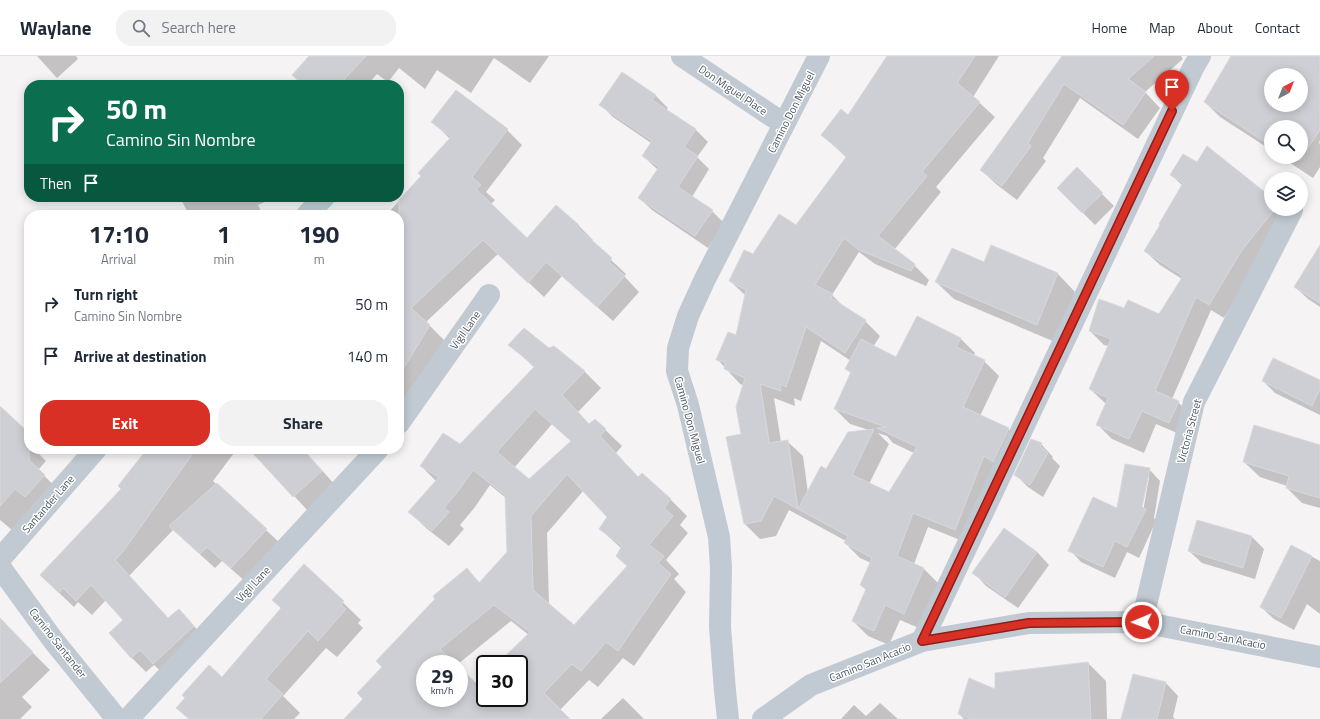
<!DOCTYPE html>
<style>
body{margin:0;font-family:"Titillium Web",sans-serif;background:#f2f2f3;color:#1f2937;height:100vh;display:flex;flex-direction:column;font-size:15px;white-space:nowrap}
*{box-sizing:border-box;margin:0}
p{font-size:13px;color:#747a83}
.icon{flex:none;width:22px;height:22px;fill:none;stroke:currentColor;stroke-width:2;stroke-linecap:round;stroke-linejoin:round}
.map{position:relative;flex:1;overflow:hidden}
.sheet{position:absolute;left:24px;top:154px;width:380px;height:244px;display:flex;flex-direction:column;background:#fff;border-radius:16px;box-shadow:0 2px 10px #0003}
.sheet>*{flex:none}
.banner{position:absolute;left:24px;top:24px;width:380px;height:122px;border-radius:16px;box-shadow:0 2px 10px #0003;background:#0b6e4f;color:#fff;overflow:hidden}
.needle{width:26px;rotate:42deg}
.buttons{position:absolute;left:1264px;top:12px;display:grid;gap:8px}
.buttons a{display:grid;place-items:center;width:44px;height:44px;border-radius:50%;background:#fff;box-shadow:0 2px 10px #0003;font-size:20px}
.speed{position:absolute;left:416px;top:599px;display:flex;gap:8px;font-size:20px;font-weight:700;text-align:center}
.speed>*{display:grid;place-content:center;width:52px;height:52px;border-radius:50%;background:#fff;box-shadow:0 2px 10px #0003;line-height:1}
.speed small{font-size:10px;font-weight:400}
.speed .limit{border:2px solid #111;border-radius:6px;background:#fff;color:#111}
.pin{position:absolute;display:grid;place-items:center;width:34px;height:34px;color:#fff;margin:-41px -17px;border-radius:50% 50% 50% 0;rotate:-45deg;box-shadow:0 0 4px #0007}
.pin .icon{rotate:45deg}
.me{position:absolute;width:44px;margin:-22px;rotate:269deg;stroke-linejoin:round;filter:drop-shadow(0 0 3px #0008)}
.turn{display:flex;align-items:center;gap:14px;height:84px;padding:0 16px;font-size:18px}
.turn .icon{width:52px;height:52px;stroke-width:2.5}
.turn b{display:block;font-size:28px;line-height:34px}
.then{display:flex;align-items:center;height:38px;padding:0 16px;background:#0003;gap:8px;font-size:15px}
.eta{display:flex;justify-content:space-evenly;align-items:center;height:68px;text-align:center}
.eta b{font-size:24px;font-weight:700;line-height:28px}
.cta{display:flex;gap:8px;margin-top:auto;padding:8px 16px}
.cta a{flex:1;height:46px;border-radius:16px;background:#d93025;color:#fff;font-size:16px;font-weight:700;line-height:46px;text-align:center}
.cta a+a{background:#f2f2f3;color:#1f2937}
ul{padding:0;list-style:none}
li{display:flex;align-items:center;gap:12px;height:52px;padding:0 16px}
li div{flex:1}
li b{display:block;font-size:15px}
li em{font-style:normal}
header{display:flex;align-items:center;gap:24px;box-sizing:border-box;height:56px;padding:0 20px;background:#fff;border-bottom:1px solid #e0e1e3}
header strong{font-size:19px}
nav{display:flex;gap:22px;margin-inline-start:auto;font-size:14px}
.search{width:280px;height:36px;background:#f2f2f3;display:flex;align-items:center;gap:10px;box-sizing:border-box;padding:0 14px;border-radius:16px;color:#747a83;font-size:15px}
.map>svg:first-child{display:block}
.shadow{fill:#0003;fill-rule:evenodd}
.building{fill:#cdcfd5;stroke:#d7d9de;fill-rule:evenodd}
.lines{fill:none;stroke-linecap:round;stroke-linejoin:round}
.minor{stroke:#c1cad2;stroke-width:22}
.route-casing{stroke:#8d1f18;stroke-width:10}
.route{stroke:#d93025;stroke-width:7}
.labels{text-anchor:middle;stroke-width:3;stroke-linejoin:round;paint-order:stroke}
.street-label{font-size:11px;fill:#4a5661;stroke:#fff}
</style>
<header>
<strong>Waylane</strong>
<div class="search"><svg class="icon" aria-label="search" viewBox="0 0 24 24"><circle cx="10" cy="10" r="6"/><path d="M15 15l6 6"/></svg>Search here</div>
<nav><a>Home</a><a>Map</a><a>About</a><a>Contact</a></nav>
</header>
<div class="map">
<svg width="1320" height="663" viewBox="0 0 1320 663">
<rect width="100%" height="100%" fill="#f5f3f3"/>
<g class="shadow">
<polygon points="37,0 76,0 78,3 57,22"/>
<polygon points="310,0 549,0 530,27 494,2 471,37 437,14 425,33 399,12 388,26 377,18 367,29 303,29"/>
<path d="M889 0H999L973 41 995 61 936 131 941 136 894 194 914 209 929 224 926 230 875 208 859 196 832 239 846 253 865 265 880 280 873 291 897 303 960 282 975 297 974 300 984 305 999 320 980 360 1008 373 1023 388 970 488 928 471 914 508 923 512 938 527 919 572 900 564 889 589 868 580 853 565 867 535 861 529 871 507 860 502 845 487 846 485 789 454 776 480 760 483 745 468 727 381 742 378 743 329 740 328 718 304 737 281 746 240 730 225 753 199 796 170 847 102 822 79 848 60ZM821 285 851 305 847 313 851 318 835 353 850 368 869 374 827 414 808 437 803 400 788 386H781L774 342 795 350 794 342 801 345ZM878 377 887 380 893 387 914 397 889 438 869 428 889 388Z"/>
<polygon points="1063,0 1181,0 1183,3 1145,36 1160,52 1138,83 1080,42 1043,102 1046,105 1017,144 996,128 981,114"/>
<path d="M1232 0H1320V84L1319 87 1320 88V111L1313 122 1281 101H1301V71H1271V94L1220 61 1205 46ZM1271 19H1301V49H1271Z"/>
<polygon points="655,39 668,52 666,54 695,73 708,86 697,101 709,113 692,141 712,155 724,167 708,192 652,154 639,142 658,114 643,100 651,87 613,61 601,49"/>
<polygon points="433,66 507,74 522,89 486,136 495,144 491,148 527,183 578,169 593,184 592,186 626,218 624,220 639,236 613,265 562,220 544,241 498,198 426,266 444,284 399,377 399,159 386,159 422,120 450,83"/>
<polygon points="1197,107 1271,142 1271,153 1283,153 1256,208 1224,262 1211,254 1172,343 1178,346 1192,360 1184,380 1156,368 1144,397 1112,383 1097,368 1106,348 1090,333 1108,290 1104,289 1090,275 1125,253 1160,260 1182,223 1160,209 1145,195 1183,130 1171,119"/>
<polygon points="1077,113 1114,150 1095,169 1058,132"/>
<polygon points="180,141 275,141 258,149 263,159 189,159"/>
<polygon points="992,190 1058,218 1075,236 1055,286 954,243 936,226 985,207"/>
<polygon points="1320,191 1320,251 1308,243 1295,231"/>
<path d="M510 289 549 293 584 315 601 332 578 356 590 369 595 364 622 390 616 397 639 422 642 419 671 444 687 460 680 469 688 477 666 504 679 518 674 523 686 536 634 610 623 602 598 631 589 624 560 654 569 663H345L364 643 383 611 437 543 467 513 480 527 508 496 506 442 490 429 475 451 460 469 464 473 449 490 426 472 409 456 437 426 421 410 460 389 535 312ZM552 368 572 386 530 425 514 412ZM584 434 609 461 600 473 622 493 628 511 575 570 549 549 547 477ZM511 565 529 579 498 608H519V642H485V621L477 629 459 612V642H425V608H458Z"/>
<polygon points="1263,325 1320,325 1320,359 1275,337"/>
<polygon points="0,365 29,378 29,393 42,393 38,397 46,405 38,414 62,437 12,474 0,464"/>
<polygon points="1032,384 1041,388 1053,401 1052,402 1060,410 1043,441 1028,431 1016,419"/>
<polygon points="1320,390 1320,452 1302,447 1287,432 1287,430 1260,421 1244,406"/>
<polygon points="151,393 237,393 213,425 281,488 246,526 222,505 215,512 173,474 129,520 169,563 179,554 208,585 168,622 154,609 146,616 131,601 125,564 106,544 92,559 78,546 74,551 56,534 122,433"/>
<polygon points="251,393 303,393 336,430 308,455"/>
<path d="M1149 413 1160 425 1154 462 1156 465 1139 502 1127 496 1115 522 1081 506 1070 494 1118 454ZM1147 421H1149L1143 456H1141Z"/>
<polygon points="1252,481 1264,493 1255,523 1202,507 1189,495"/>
<polygon points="1292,490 1320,505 1320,558 1307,548 1294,574 1274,563 1261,551"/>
<polygon points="1037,496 1049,509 1018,552 986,530 974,517"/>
<polygon points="304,509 361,564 358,567 363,572 337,601 326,592 283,640 300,657 294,663 189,663 178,652 222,623 282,553 273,544"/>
<polygon points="6,570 50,614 22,641 32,651 20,663 0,663 0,575"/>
<polygon points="1088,607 1106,625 1107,663 964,663 959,658 996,635"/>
<polygon points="1133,619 1166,627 1178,640 1173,661 1175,663 1122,663"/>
<polygon points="623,642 644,663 601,663"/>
<polygon points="880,647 898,663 841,663 854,649 866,660"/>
</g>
<g class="building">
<polygon points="309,0 366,0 339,29 303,29 292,19"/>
<polygon points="887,0 975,0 957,27 980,46 922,116 927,120 878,180 915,208 911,215 859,194 844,182 815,229 833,238 831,242 866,264 845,297 806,271 786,331 780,328 781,335 760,328 769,385 768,387 788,384 798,453 821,410 826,413 848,376 874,373 852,419 889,436 917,391 877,372 886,371 834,353 851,316 845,313 861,283 896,301 917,260 961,282 956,291 985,304 963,351 1009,372 993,406 984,400 955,474 913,457 897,500 924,512 904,558 885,549 874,575 852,565 866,533 860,529 872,502 844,487 848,480 774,440 761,465 744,468 726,381 741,378 736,351 745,322 724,313 725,306 716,304 728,276 736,279 746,234 729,225 744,194 753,198 779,158 796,169 847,100 821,79 841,53 848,59"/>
<polygon points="1062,0 1154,0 1128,23 1146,36 1123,69 1064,28 1028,87 1031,90 1002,130 980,114"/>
<path d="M1231 0H1320V74L1300 104H1292L1288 101H1301V71H1271V90L1204 46ZM1271 19H1301V49H1271Z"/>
<polygon points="622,16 656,39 652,44 696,73 684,91 698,100 678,131 713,154 695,180 638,142 659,111 642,100 652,85 599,49"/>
<polygon points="456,34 508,73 472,121 481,129 476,133 527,182 556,149 579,169 577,171 612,202 609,206 625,220 597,251 546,206 528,227 483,184 411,252 430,269 399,320 399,144 421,120 418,117 451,81 431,66"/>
<polygon points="1207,90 1271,141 1271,148 1268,153 1275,153 1242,194 1209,249 1196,241 1155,335 1179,345 1169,367 1142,355 1129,383 1096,369 1108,342 1089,333 1111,283 1089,275 1099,243 1124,252 1128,244 1159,258 1183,220 1144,195 1160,169 1159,168 1183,127 1170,119 1183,98 1197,106"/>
<polygon points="1077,111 1103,137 1082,157 1057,132"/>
<polygon points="991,189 1058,217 1037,269 935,226 952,192 984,206"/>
<polygon points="1320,189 1320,247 1294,231"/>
<path d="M524 272 549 292 554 290 585 315 562 339 589 368 595 363 606 373 600 380 638 421 642 417 671 443 664 452 673 460 649 489 664 500 658 507 671 518 618 595 606 586 581 615 572 608 544 637 570 663H344L363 643 357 637 382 611 376 605 435 543 433 540 467 512 479 527 507 496 505 439 473 414 459 434 444 452 449 456 432 475 408 456 439 421 420 410 443 377 460 388 535 310 508 289ZM535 353 571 385 529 423 497 396ZM567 418 607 461 599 473 622 490 616 500 627 510 574 569 533 534 531 460ZM494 549 530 576 497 608H519V642H485V620L477 628 459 611V642H425V608H456L440 593Z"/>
<polygon points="1273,302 1320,324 1320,333 1312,350 1262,325"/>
<polygon points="0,350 29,377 29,404 45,419 25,441 15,433 0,450"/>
<polygon points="1254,369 1320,389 1320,442 1286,432 1289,420 1243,406"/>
<polygon points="1031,383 1042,387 1040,390 1048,397 1030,429 1014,419"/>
<polygon points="147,393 196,393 122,497 115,504 168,562 179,553 194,570 153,608 140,594 131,602 109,577 123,564 91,529 76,545 63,532 59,537 40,519 121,433 118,430"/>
<polygon points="249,393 302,393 322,415 293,441"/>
<polygon points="1125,408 1150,412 1142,451 1146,453 1127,491 1115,485 1103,511 1068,495 1093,441 1117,452"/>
<polygon points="217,427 267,473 231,512 207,491 200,498 169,470"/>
<polygon points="1197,464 1252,480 1243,512 1188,495"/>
<polygon points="1004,472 1037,496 1005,541 972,517"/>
<polygon points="1291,489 1312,500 1281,562 1260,551"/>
<polygon points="304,508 344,545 341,549 346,553 318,585 308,575 266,623 283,638 261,663 189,663 176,652 185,642 182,639 209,609 222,621 281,552 272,544"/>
<polygon points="0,562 33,596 0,627"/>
<polygon points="1088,606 1091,663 971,663 958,658 969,622 995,633 995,617"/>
<polygon points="1133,618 1166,626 1157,663 1121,663"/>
</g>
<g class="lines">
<g class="minor">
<polyline points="682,0 784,68"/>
<polyline points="307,159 324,141"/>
<polyline points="399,367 489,239"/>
<polyline points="0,503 96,393"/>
<polyline points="0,511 53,584 117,663"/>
<polyline points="1142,566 1194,346 1292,154"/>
<polyline points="922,585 1193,12 1200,0"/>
<polyline points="128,663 378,393"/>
<polyline points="728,663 725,635 720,571 721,512 719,481 688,349 677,315 678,292 688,260 705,223 819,0"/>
<polyline points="763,663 811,629 922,585 1029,567 1142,566 1320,601"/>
</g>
</g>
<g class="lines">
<defs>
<polyline id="route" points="1142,566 1029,567 922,585 1172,55"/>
</defs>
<use href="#route" class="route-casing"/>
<use href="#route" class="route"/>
</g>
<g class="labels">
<g class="street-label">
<text transform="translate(733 34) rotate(34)" y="4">Don Miguel Place</text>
<text transform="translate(791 56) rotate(-63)" y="4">Camino Don Miguel</text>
<text transform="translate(465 274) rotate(-55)" y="4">Vigil Lane</text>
<text transform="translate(690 364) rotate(75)" y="4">Camino Don Miguel</text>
<text transform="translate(1189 375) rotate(-75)" y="4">Victoria Street</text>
<text transform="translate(48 448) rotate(-49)" y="4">Santander Lane</text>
<text transform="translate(253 528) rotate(-47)" y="4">Vigil Lane</text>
<text transform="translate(1223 581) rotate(11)" y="4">Camino San Acacio</text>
<text transform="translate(58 587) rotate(52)" y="4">Camino Santander</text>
<text transform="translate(870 606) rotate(-22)" y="4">Camino San Acacio</text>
</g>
</g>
</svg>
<div class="buttons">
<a><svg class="needle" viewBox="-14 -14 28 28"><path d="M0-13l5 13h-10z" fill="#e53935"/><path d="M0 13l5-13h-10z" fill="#747a83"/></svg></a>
<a><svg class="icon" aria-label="search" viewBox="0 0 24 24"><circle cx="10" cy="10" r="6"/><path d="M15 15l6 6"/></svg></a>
<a><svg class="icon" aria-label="layers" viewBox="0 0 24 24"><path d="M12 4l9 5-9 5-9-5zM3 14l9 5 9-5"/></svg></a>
</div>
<div class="speed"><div>29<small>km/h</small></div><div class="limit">30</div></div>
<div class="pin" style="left:1172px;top:55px;background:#d93025"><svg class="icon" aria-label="arrive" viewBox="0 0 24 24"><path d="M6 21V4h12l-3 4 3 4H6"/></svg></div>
<svg class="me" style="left:1142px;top:566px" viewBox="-20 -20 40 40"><circle r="17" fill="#d93025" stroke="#fff" stroke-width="3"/><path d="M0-11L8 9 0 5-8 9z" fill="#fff"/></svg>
<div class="banner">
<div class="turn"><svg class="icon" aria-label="right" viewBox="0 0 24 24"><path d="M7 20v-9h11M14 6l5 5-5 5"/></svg><div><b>50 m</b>Camino Sin Nombre</div></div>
<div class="then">Then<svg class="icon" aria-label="arrive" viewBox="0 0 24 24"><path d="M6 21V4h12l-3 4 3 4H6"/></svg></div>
</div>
<section class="sheet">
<div class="eta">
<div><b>17:10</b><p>Arrival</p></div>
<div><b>1</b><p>min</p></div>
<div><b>190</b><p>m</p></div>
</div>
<ul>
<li><svg class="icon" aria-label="right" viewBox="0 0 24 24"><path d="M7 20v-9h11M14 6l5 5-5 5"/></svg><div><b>Turn right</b><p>Camino Sin Nombre</p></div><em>50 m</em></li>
<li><svg class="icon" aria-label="arrive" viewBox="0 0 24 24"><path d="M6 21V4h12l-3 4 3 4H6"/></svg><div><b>Arrive at destination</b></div><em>140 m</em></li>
</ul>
<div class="cta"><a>Exit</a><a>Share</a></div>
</section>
</div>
